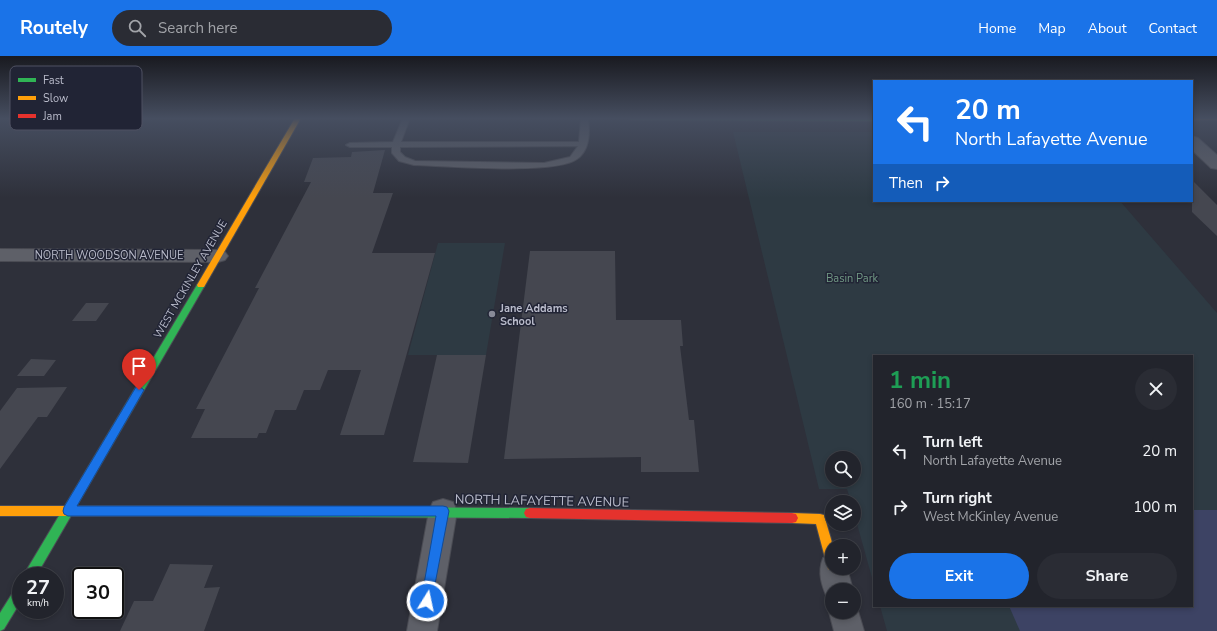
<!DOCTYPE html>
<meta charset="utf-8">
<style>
body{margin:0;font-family:"Nunito Sans",sans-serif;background:#2a2c34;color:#f1f3f6;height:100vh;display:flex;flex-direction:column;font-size:15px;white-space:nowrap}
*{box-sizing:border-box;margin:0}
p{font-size:13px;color:#a2a4a9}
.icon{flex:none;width:22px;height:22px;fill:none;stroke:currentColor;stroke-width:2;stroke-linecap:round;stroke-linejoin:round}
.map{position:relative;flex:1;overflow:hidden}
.side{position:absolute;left:873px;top:299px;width:320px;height:252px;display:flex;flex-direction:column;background:#22242c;border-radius:0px;box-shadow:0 2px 6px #0003,0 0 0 1px #3f4148}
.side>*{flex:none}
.top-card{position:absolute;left:873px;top:24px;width:320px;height:122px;border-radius:0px;box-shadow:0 2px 6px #0003,0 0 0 1px #3f4148;background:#1a73e8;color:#fff;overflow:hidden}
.tools{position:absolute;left:825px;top:395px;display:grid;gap:8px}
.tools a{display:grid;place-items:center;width:36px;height:36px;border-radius:50%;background:#22242c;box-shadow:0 2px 6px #0003,0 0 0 1px #3f4148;font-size:20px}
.speed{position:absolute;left:12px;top:511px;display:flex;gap:8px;font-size:20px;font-weight:700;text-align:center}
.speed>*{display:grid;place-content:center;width:52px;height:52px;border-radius:50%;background:#22242c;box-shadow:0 2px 6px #0003,0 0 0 1px #3f4148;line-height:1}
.speed small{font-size:10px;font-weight:400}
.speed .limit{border:2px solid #111;border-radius:6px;background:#fff;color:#111}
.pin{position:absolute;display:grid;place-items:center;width:34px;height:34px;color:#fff;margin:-41px -17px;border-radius:50% 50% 50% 0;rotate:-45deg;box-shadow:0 0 4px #0007}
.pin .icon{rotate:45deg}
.me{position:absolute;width:44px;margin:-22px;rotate:10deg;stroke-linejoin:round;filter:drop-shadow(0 0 3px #0008)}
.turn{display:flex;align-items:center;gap:14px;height:84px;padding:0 16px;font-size:18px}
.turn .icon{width:52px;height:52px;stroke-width:2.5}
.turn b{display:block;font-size:28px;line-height:34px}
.then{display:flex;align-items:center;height:38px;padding:0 16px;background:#0003;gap:8px;font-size:15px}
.round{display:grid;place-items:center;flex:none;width:42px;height:42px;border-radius:21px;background:#2a2c34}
.headline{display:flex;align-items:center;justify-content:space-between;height:68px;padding:0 16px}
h1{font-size:24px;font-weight:700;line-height:30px;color:#1e9e55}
.primary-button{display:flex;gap:8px;margin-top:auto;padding:8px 16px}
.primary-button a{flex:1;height:46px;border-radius:24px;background:#1a73e8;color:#fff;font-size:16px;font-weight:700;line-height:46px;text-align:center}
.primary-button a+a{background:#2a2c34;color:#f1f3f6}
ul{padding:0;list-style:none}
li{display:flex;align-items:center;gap:12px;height:56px;padding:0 16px}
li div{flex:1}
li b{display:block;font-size:15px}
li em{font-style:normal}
header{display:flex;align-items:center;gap:24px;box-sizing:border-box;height:56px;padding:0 20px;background:#1a73e8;color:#fff}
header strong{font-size:19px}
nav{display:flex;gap:22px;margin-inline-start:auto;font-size:14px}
.search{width:280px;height:36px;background:#2a2c34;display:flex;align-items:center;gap:10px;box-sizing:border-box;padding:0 14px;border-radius:22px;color:#a2a4a9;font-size:15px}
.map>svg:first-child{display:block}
.green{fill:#2e3a43;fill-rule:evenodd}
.water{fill:#3d4364}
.building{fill:#454750}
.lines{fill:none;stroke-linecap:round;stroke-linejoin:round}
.lane-casing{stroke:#4a4b53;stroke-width:2}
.street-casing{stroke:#4a4b53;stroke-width:2}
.fast-casing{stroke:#4a4b53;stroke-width:2}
.slow-casing{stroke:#4a4b53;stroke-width:2}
.jam-casing{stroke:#4a4b53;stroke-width:2}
.lane{fill:#5e6068;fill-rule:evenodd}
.street{fill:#5e6068;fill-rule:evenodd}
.fast{fill:#30b455;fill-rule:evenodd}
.slow{fill:#ff9f0a;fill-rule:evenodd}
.jam{fill:#e5322d;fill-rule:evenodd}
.route{fill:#1a73e8;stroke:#114b97}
.poi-dot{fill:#888a98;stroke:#212435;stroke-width:1.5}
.labels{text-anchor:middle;stroke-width:3;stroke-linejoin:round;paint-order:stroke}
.street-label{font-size:11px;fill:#b9bbca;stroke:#212435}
.park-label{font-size:11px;fill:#729a85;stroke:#212435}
.poi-label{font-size:11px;font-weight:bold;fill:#b9bbca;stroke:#212435;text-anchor:start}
.near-street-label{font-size:13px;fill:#b9bbca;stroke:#212435}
.key{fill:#212435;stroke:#4f5162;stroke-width:1}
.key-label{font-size:11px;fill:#b9bbca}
</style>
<header>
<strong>Routely</strong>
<div class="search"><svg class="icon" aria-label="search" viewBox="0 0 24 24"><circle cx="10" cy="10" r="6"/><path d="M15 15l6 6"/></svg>Search here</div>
<nav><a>Home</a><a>Map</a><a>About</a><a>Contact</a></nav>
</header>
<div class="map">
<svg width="1217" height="575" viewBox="0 0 1217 575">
<rect width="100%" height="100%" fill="#2e303a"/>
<g class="green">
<path d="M733 76H874V145H1120L1217 257V575H887L880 550H1192V300H874V529L854 457V446H851L847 433H819ZM832 402H854V424H832Z"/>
<polygon points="438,187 505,187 486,299 408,299"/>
</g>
<polygon class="water" points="1192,454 1217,454 1217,575 1020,575 1009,550 1192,550"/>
<g class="building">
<polygon points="385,94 373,137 393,137 372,197 435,197 384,379 340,379 361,314 328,314 320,334 304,334 296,354 275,354 266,377 259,377 257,382 191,382 205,353 196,353 259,232 255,232 311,126 304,126 313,102 351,101 352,96"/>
<polygon points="1192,124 1217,149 1217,180 1192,156"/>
<polygon points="530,195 615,195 616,264 681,264 683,290 680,290 689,364 694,364 699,416 641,416 641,401 504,403"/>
<polygon points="86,247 109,247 96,265 72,265"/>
<polygon points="437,299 486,299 468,407 413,406"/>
<polygon points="31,303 56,304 44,320 17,320"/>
<polygon points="67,331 47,361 38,361 0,413 0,355 17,332"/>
<polygon points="170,508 213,509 204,532 220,531 204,575 120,575 134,545 153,545"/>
</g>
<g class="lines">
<defs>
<path id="lane" d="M403 62H410L401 86H579L581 62H588C590 76 590 94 577 103 556 119 446 110 414 109L399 105 392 97V91H350L346 89 350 87 393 86ZM578 90 570 101 544 107 415 105 405 101 400 96V91Z"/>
<g id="street">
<polygon points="1192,80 1198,82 1217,99 1217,113 1211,112 1192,94"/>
<polygon points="0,193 218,194 225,196 228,200 225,204 218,206 0,205"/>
<polygon points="443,443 453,446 457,455 437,575 407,575 429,455 433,446"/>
<path d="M832 498V512H847L853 534H832V546L828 544C822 530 817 517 823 502Z"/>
<polygon points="855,545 864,575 834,575 829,556 832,549 832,556 854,556"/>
</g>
<g id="fast">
<polygon points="628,62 874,62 874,65 631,64"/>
<polygon points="201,226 205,229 36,520 23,520 197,229"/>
<polygon points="198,450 530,452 534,453 536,457 534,461 530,462 198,460 194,459 192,455 194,451"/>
<polygon points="21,528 21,545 4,573 0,575 0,557 17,530"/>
</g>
<g id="slow">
<polygon points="295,62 301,62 204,231 198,231 197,229"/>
<rect x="1192" y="62" width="25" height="2"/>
<polygon points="0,450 198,450 202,451 204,455 202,459 198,460 0,460"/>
<polygon points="792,457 820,458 824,459 833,490 832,512 836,513 832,515 828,513 816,468 792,467 788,466 786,462 788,458"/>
</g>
<polygon id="jam" points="530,452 792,457 796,458 798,462 796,466 792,467 530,462 526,461 524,457 526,453"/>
</defs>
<use href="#lane" class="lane-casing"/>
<use href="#street" class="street-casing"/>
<use href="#fast" class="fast-casing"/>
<use href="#slow" class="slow-casing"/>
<use href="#jam" class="jam-casing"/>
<use href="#lane" class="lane"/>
<use href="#street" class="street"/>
<use href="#fast" class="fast"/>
<use href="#slow" class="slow"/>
<use href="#jam" class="jam"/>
</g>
<linearGradient id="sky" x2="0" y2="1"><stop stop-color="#191a20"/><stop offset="0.44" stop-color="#464e60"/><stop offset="1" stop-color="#464e60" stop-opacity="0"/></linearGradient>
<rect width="1217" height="142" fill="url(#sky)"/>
<polygon class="route" points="139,330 144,334 77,450 443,450 447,451 449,455 431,549 427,551 423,549 421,545 436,460 68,460 64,458 63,455 64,451 136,331"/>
<circle class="poi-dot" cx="492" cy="258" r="4"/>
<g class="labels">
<g class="street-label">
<text x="109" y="203">NORTH WOODSON AVENUE</text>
<text transform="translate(190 223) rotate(-60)" y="4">WEST MCKINLEY AVENUE</text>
</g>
<g class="park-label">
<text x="852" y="226">Basin Park</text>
</g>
<g class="poi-label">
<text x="500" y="256">Jane Addams<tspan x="500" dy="13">School</tspan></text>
</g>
<g class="near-street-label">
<text transform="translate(542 444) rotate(1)" y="5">NORTH LAFAYETTE AVENUE</text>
</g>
</g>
<rect x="10" y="10" width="132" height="64" rx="6" class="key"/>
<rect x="18" y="22" width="18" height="4" fill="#30b455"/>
<rect x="18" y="40" width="18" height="4" fill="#ff9f0a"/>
<rect x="18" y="58" width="18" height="4" fill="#e5322d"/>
<g class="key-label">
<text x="43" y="28">Fast</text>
<text x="43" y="46">Slow</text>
<text x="43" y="64">Jam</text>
</g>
</svg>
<div class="tools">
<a><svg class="icon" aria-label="search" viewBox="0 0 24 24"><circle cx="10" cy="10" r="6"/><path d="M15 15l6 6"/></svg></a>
<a><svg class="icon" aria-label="layers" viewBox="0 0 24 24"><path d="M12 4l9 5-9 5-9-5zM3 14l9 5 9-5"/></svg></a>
<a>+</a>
<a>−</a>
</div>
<div class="speed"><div>27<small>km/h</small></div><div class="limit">30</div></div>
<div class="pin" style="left:139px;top:334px;background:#d93025"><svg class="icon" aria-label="arrive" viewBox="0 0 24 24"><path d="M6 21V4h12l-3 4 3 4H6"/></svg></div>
<svg class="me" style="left:427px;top:545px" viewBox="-20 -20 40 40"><circle r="17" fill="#1a73e8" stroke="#fff" stroke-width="3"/><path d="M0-11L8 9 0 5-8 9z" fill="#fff"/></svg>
<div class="top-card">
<div class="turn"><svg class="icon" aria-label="left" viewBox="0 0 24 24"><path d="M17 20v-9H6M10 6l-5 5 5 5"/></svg><div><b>20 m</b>North Lafayette Avenue</div></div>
<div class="then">Then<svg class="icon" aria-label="right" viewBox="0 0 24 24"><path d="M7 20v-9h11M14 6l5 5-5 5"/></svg></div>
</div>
<section class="side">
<div class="headline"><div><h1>1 min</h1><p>160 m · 15:17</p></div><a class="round"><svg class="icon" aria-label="close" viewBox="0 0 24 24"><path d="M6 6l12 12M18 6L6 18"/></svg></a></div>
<ul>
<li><svg class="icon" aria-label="left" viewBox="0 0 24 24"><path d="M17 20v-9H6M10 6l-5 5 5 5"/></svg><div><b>Turn left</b><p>North Lafayette Avenue</p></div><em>20 m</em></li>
<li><svg class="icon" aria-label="right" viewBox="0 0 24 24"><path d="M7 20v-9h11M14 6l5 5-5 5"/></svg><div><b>Turn right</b><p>West McKinley Avenue</p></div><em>100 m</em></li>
</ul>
<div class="primary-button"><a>Exit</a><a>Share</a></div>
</section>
</div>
